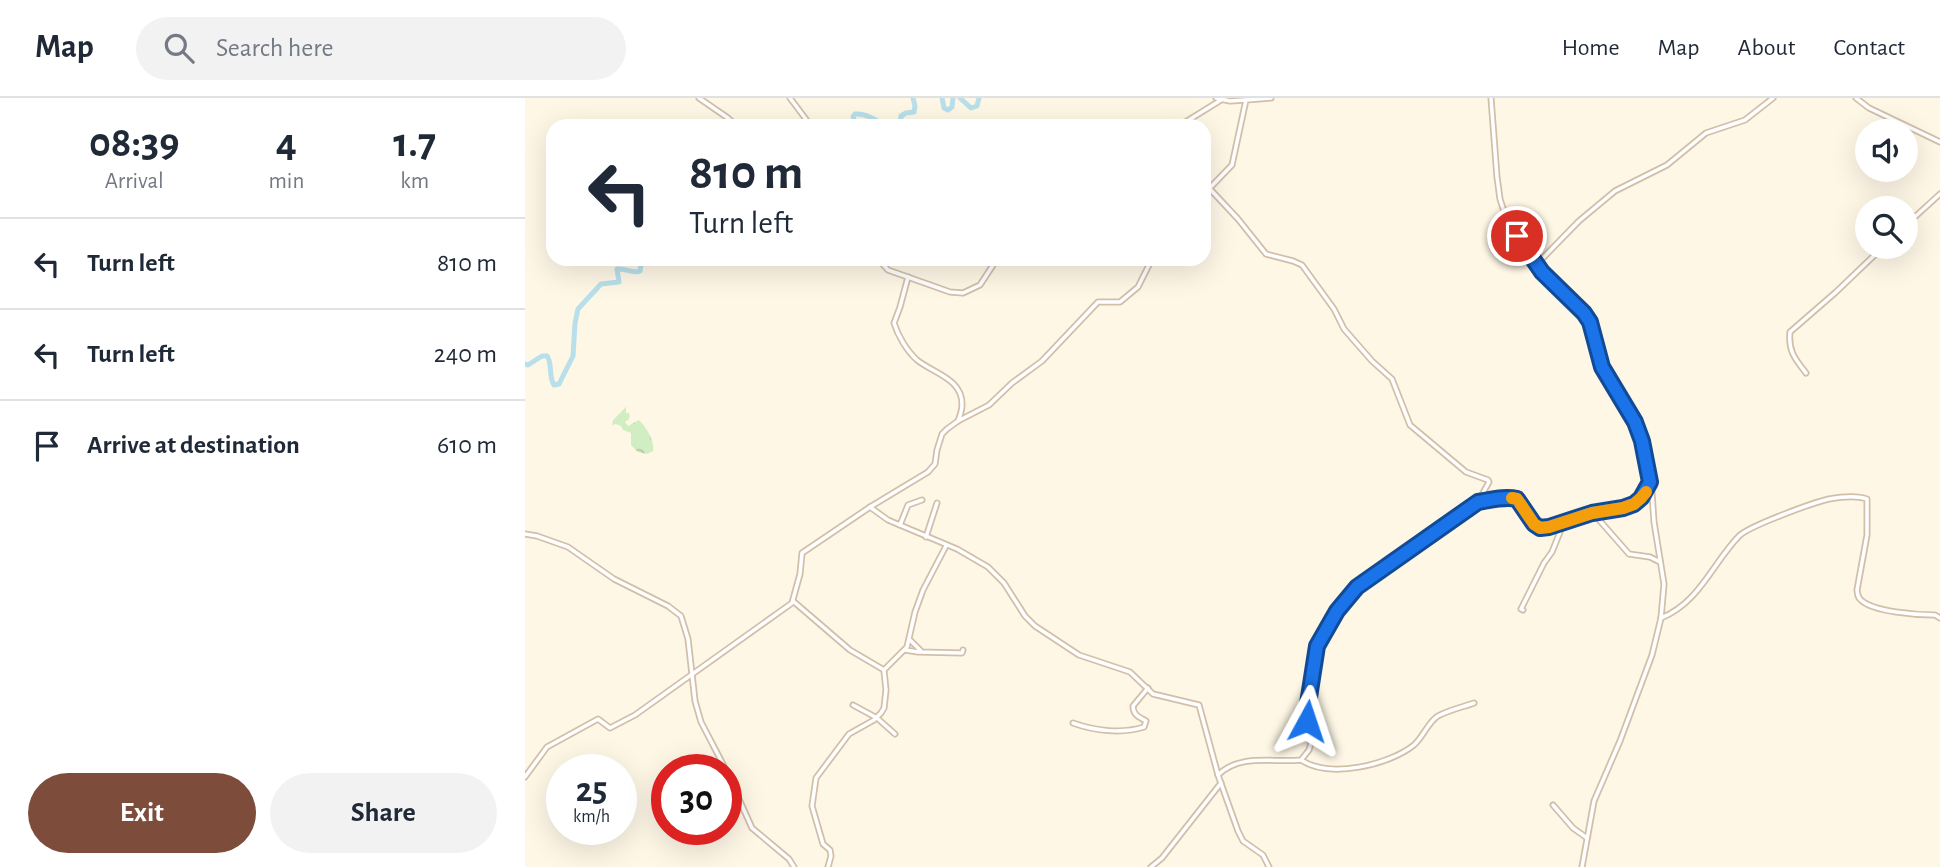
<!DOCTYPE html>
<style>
body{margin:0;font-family:"Alegreya Sans",sans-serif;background:#f2f2f3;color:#1f2937;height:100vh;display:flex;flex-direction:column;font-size:26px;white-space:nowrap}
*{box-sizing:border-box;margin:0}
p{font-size:23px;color:#747a83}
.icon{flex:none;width:38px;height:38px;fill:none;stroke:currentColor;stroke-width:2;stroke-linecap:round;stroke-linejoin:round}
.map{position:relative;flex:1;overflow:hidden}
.sheet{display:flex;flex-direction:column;background:#fff;width:525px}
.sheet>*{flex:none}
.top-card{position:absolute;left:21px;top:21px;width:665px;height:147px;border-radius:21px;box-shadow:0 7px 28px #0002;background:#fff;color:#1f2937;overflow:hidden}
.fabs{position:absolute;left:1330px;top:21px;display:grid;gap:14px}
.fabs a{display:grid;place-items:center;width:63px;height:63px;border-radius:50%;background:#fff;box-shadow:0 7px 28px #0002;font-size:35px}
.speed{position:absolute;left:21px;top:656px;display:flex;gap:14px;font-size:35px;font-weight:700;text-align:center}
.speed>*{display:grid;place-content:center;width:91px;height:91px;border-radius:50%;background:#fff;box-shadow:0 7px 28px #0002;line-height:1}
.speed small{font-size:18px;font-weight:400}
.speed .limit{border:10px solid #d22;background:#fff;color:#111}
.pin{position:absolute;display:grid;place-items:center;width:60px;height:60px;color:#fff;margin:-30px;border:4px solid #fff;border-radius:50%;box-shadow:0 2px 7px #0007}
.me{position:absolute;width:77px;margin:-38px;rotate:5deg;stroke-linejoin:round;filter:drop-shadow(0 0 5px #0008)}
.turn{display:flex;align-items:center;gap:24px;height:147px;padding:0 28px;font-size:32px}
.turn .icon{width:91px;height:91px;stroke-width:2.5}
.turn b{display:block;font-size:49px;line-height:60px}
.eta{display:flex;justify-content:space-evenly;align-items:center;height:119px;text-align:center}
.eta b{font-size:42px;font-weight:700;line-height:49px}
.action{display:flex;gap:14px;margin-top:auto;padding:14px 28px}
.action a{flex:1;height:80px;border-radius:42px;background:#7e4c3b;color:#fff;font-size:28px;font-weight:700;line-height:80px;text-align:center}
.action a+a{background:#f2f2f3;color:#1f2937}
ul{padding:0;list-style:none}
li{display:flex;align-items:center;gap:21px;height:91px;padding:0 28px;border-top:2px solid #e0e1e3}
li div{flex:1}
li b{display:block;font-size:26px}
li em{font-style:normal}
header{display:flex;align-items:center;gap:42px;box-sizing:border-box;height:98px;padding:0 35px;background:#fff;border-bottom:2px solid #e0e1e3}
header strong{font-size:33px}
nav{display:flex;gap:38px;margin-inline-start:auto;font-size:24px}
.search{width:490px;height:63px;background:#f2f2f3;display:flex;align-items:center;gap:18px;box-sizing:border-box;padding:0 24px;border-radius:38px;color:#747a83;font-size:26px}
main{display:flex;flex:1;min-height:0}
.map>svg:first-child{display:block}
.forest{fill:url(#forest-crowns)}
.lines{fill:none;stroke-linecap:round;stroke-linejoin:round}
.river{stroke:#b8dfea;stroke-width:5}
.minor-casing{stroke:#d2bfaa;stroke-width:7}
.minor{stroke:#fff;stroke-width:3.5}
.route-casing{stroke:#114b97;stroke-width:18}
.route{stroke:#1a73e8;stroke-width:12}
.slow{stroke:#f59e0b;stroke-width:12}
</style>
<header>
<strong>Map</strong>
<div class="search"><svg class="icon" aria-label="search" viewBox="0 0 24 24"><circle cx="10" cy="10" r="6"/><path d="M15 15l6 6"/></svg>Search here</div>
<nav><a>Home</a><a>Map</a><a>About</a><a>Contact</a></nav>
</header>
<main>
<section class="sheet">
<div class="eta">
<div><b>08:39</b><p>Arrival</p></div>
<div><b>4</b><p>min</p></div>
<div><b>1.7</b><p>km</p></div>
</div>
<ul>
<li><svg class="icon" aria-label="left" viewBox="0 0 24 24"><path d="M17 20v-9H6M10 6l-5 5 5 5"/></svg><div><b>Turn left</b></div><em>810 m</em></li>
<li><svg class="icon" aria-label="left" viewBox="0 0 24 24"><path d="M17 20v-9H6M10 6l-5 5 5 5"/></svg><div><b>Turn left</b></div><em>240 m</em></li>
<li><svg class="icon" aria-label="arrive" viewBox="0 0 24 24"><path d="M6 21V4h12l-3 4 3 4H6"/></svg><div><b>Arrive at destination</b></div><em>610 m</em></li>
</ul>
<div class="action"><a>Exit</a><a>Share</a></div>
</section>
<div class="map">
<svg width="1415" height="769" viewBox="0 0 1415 769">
<defs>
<pattern id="forest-crowns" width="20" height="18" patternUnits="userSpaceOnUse" patternTransform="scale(1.75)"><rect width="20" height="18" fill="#d1eec2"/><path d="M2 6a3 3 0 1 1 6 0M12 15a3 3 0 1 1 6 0" fill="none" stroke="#afc49f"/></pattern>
</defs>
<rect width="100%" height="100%" fill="#fef7e6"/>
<path class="forest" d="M101 309V315H105L103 317H105L104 321 100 324 103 328 114 322C121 329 130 343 128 353L122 356 113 354 106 347V335L98 332 96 328 91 326 87 327 88 322Z"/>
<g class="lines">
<g class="river">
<polyline points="417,0 419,10 423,12 427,9 428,0"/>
<polyline points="435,0 446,10 452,8 454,0"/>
<path d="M331 28 328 19 330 16C342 15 351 23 362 28"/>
<polyline points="375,28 376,18 381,15 389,14 390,8 388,0"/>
<path d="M0 266 3 267 17 258H22C28 266 23 278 29 287L34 286 48 258 50 225 53 211 76 186 94 184 92 171C101 170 107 176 115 173L117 161"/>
</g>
<defs>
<g id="minor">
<polyline points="174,0 203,20 212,28"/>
<polyline points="265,0 286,28"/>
<polyline points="691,0 705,3 721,2"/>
<polyline points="966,0 972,79 975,101 982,123 999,150 1017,174 1059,215 1065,224 1077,269 1109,324 1117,343 1122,361 1127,395 1129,424 1139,486 1136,520 1127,557 1095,643 1069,703 1057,769"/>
<polyline points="1331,0 1344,10 1415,44"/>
<polyline points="654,28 696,2"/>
<path d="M685 91 713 121 741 156 768 163 777 167 809 211 819 231 847 263 867 281 885 327 941 374 963 382 964 384 953 404 832 489 812 513 792 548 782 612 786 645 784 652 776 662C747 665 716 655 693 677"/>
<polyline points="679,96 707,67 721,2 746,0"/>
<polyline points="1381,127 1415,96"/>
<polyline points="353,161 363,172 425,194 438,195 455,187 472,161"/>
<polyline points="1012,166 1054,123 1090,93 1142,67 1181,35 1220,22 1248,0"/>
<path d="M383 179 375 209 369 225C373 238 382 253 392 262 408 275 438 281 437 307 437 312 435 318 433 323"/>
<path d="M1281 275C1270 261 1263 253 1265 234L1311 194 1358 149"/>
<path d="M954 403 976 400 993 402C998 411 1005 428 1017 430 1028 431 1043 422 1054 419 1071 414 1091 414 1107 407 1116 402 1120 395 1124 386"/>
<polyline points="345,409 363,422 432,451 463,469 479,485 500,518 510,528 554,557 605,574 628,596 674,607 693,677 713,733 718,743 738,757 744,769"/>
<polyline points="1068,415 1104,456 1125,459 1135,464"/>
<polyline points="375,427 383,407 397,402"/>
<polyline points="0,436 12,438 43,449 89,481 143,508 156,518 163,541 170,603 176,624 201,672"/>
<polyline points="401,439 412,405"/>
<polyline points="268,503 325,552 359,572 382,549 390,514 398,492 421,448"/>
<polyline points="998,512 996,511 1019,465 1027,454 1035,434 1035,425"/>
<path d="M1136 520C1174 505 1187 466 1214 438 1224 428 1287 405 1304 401 1315 399 1331 397 1342 401V437L1332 492C1333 497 1332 499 1336 502 1348 514 1393 517 1410 517L1415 520"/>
<polyline points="385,542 396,553"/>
<polyline points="380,552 393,554 437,555 438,552"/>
<polyline points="328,607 352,620 370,636"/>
<path d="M548 625C570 633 597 636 619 629L621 623C614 619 608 617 608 608L623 590"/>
<path d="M776 662C805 681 864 667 889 647 899 638 903 624 913 618 924 612 938 609 949 605"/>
<polyline points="201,672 227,730 264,761 269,769"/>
<polyline points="0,679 22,649 73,621 85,630 110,617 267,505 275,476 277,455 345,409 403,374 410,366 412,352 417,336 422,331 433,323 464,307 487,285 517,263 573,204 595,204 613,189 627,161"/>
<polyline points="1028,707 1048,730 1062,740"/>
<polyline points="303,769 306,758 305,752 298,746 287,708 291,680 324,636 349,622 356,615 359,610 361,592 359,573"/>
<polyline points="626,769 637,760 696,685"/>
</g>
</defs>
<use href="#minor" class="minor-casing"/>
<use href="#minor" class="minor"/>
</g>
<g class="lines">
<defs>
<path id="route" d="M782 623V612L792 548 812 513 832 489 953 404C966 402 980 398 992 401L1009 426 1015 430 1024 429 1067 415 1098 410 1109 406 1116 400 1125 384 1117 343 1110 324 1077 269 1065 224 1059 215 1017 174 992 138"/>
</defs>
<use href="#route" class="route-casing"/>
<use href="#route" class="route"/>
<polyline class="slow" points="987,400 992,401 1009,426 1015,430 1024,429 1067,415 1098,410 1109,406 1116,400 1121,394"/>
</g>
</svg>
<div class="fabs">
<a><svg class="icon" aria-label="sound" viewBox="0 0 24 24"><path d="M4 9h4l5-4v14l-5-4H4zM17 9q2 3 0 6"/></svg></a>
<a><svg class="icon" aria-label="search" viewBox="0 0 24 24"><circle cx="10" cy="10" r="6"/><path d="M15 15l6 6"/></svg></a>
</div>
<div class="speed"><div>25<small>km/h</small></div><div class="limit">30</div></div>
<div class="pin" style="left:992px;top:138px;background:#d93025"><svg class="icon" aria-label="arrive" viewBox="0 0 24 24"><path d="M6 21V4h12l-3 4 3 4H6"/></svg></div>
<svg class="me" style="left:782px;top:623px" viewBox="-20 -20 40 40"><path d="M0-17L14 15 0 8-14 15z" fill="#1a73e8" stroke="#fff" stroke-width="4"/></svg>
<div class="top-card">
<div class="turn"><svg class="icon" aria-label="left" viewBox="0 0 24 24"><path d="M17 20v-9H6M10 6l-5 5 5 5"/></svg><div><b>810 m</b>Turn left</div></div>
</div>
</div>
</main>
